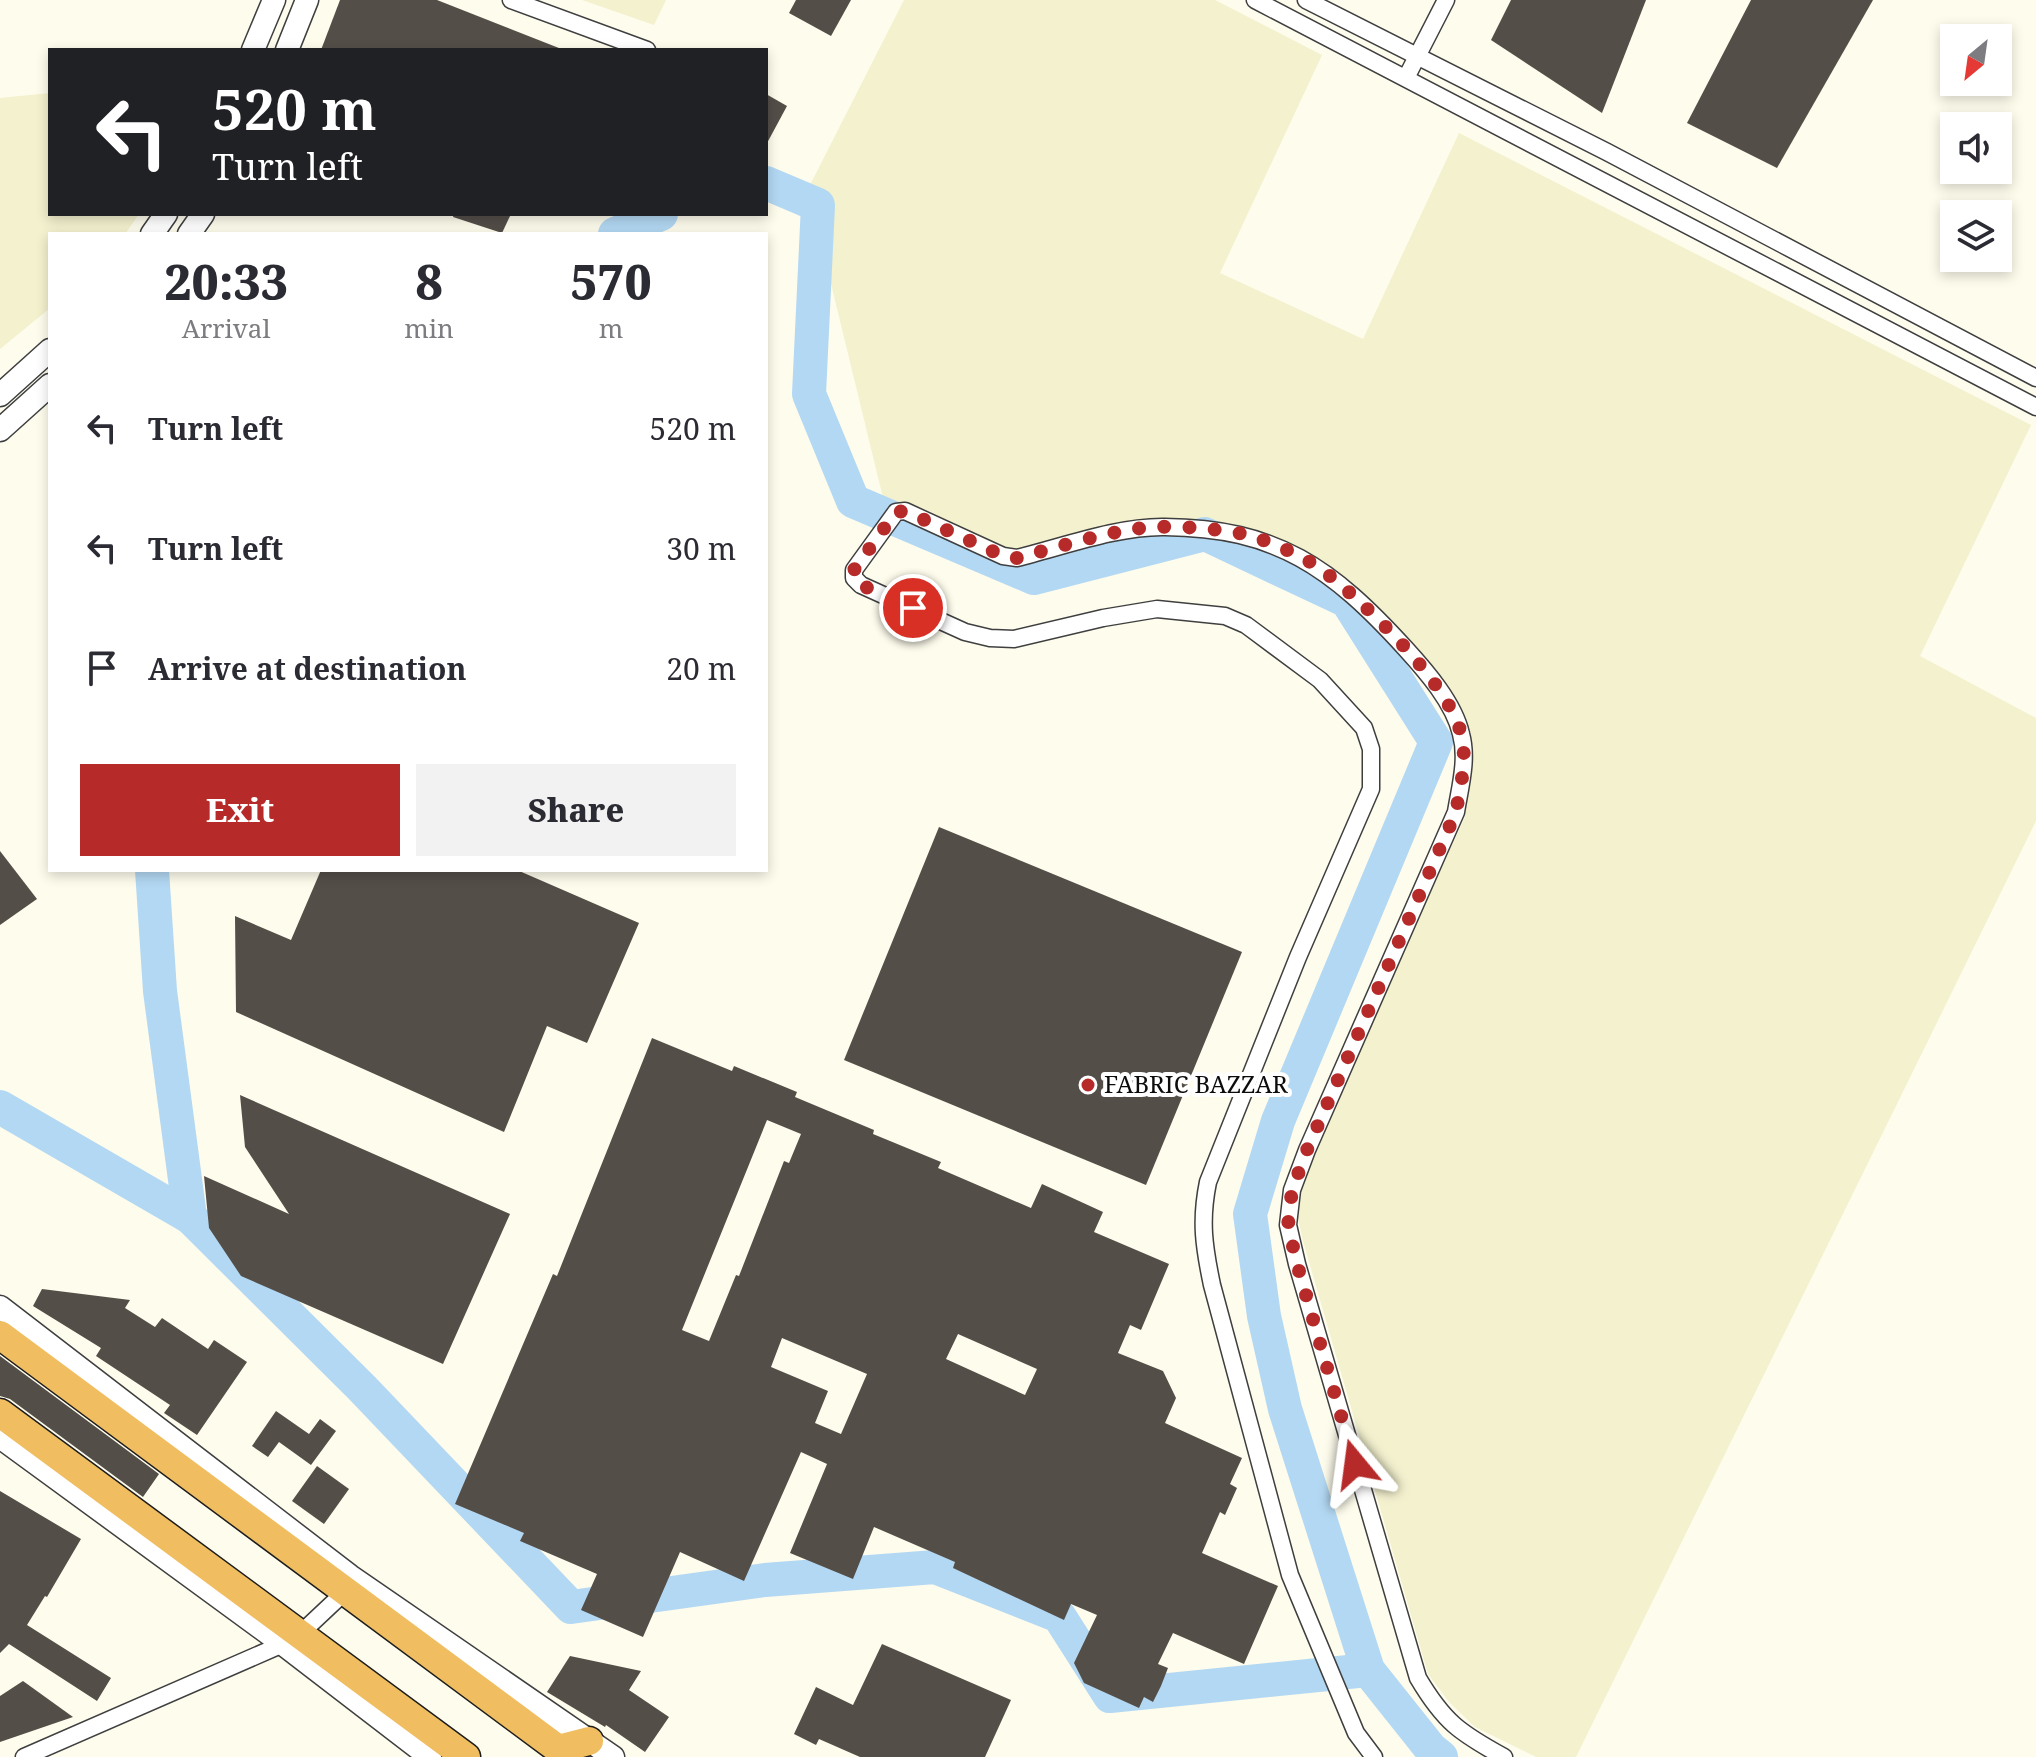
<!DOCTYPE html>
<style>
body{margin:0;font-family:"Noto Serif",serif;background:#f2f2f3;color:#2b2b33;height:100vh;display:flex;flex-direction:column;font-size:30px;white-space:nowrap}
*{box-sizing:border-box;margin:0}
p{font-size:26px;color:#7c7c81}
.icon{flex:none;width:44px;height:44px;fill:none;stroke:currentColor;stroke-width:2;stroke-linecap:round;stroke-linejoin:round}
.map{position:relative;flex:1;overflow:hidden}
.sheet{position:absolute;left:48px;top:232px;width:720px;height:640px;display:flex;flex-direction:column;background:#fff;border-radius:0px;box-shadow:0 4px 12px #0003}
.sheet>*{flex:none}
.hud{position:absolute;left:48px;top:48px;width:720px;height:168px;border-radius:0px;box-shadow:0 4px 12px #0003;background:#202124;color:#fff;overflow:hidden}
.needle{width:52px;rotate:209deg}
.buttons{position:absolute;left:1940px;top:24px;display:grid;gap:16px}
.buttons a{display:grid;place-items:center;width:72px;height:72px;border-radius:0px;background:#fff;box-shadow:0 4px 12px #0003;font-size:40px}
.pin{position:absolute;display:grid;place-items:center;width:68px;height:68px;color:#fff;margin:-34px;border:4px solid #fff;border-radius:50%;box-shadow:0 2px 8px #0007}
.me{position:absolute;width:88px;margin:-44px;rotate:344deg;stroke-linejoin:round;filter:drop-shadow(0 0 6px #0008)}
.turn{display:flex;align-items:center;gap:28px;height:168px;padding:0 32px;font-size:36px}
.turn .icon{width:104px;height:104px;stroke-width:2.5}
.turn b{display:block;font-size:56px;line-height:68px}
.eta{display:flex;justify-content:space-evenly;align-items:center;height:136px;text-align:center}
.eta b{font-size:48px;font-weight:800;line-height:56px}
.primary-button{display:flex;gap:16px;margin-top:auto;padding:16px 32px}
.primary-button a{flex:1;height:92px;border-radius:0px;background:#b62b2a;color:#fff;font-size:32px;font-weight:800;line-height:92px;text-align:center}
.primary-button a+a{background:#f2f2f3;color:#2b2b33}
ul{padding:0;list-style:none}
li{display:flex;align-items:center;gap:24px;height:120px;padding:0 32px}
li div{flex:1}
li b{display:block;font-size:30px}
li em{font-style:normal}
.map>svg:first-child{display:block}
.farmland{fill:#f3f1ce}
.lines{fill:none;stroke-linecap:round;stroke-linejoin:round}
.river{stroke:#b3d8f3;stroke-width:34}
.building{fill:#544e49;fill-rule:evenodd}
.minor-casing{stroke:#3f3f3f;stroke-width:19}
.tertiary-casing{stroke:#3f3f3f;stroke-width:25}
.trunk-casing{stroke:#1d1d1d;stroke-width:31}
.minor{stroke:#fff;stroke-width:16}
.tertiary{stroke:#fff;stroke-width:22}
.trunk{stroke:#f0be61;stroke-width:28}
.route{stroke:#b62b2a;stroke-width:14;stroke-dasharray:0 25.2}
.poi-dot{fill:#b62b2a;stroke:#fff;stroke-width:3}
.labels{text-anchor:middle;stroke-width:8;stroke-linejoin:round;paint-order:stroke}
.poi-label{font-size:24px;fill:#0c0c0c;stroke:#fff;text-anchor:start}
</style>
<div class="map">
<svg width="2036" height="1757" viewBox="0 0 2036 1757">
<rect width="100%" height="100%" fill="#fefcec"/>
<g class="farmland">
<polygon points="582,0 666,0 654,25"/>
<polygon points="904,0 1215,0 1322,55 1220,273 1363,339 1459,133 2031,425 1920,656 2036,718 2036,821 1576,1757 1536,1757 1475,1727 1449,1702 1428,1674 1303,1241 1292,1190 1465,817 1470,761 1467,729 1374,606 1321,562 1246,528 1164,519 1016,553 1004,551 903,504 885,506 808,189"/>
<polygon points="50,93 50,214 139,214 125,234 50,234 50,308 0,349 0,98"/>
</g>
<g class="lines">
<g class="river">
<polyline points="766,183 818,205 809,394 853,501 1034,578 1205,534 1347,601 1436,742 1278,1121 1250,1214 1264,1316 1285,1409 1368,1670 1431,1749 1441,1757"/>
<polyline points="615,234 661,214"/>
<polyline points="0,1107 190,1217 160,991 152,870"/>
<polyline points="190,1217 362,1388 571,1607 765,1580 935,1567 1059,1616 1110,1696 1368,1670"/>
</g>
</g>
<g class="building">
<polygon points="340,0 437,0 564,50 321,50"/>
<polygon points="796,0 851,0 831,36 789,13"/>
<polygon points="1511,0 1646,0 1602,113 1491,40"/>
<polygon points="1751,0 1873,0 1777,168 1687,123"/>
<polygon points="766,94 787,106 766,145"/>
<polygon points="454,214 511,214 502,233 453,217"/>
<polygon points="939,827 1242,952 1146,1185 844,1060"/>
<polygon points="0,851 37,899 0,925"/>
<polygon points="321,870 517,870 639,923 587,1043 547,1026 504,1132 236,1012 235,916 291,940"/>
<path d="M652 1038 732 1071 734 1066 797 1092 795 1097 874 1130 873 1134 941 1162 938 1168 1031 1208 1042 1184 1103 1212 1094 1232 1169 1264 1141 1330 1130 1325 1118 1353 1163 1371 1176 1398 1165 1423 1242 1458 1230 1484 1237 1488 1225 1515 1220 1512 1202 1553 1278 1586 1244 1664 1173 1633 1158 1664 1168 1668 1161 1686 1153 1702 1144 1697 1139 1708 1084 1683 1074 1663 1097 1615 1071 1604 1064 1620 953 1568 955 1562 874 1527 853 1579 790 1553 827 1464 801 1452 744 1581 680 1552 643 1637 581 1610 597 1574 520 1541 524 1533 455 1504 553 1274 557 1276ZM767 1120 801 1134 789 1163 784 1161 739 1276 736 1275 709 1341 682 1330ZM958 1334 1037 1369 1025 1395 946 1359ZM782 1338 867 1374 841 1434 815 1423 828 1391 771 1367Z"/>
<polygon points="240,1095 510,1214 443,1364 241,1276 209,1228 204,1176 289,1214 245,1147"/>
<polygon points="42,1289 130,1300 125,1308 155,1327 162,1318 208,1349 214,1340 247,1362 197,1435 164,1413 170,1405 96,1356 101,1348 33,1306"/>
<polygon points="0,1356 159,1474 143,1497 10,1399 0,1396"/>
<polygon points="276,1411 309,1434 320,1419 336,1431 311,1465 279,1442 268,1457 252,1446"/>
<polygon points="317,1466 349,1489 324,1524 292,1501"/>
<polygon points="0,1491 81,1539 47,1597 45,1596 27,1625 111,1678 97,1701 9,1644 0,1653"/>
<polygon points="882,1644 1011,1700 985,1757 860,1757 819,1739 816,1745 794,1734 816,1687 853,1705"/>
<polygon points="570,1656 641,1671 629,1690 669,1717 645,1752 606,1725 605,1727 547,1692"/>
<polygon points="23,1681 73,1717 0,1742 0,1696"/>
</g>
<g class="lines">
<defs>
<g id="minor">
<polyline points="511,0 647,50"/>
<polyline points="1255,0 2036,407"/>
<polyline points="1306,0 1607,152 2036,378"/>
<polyline points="1406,78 1446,0"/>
<polyline points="24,1757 283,1644 300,1634 350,1587"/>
<path d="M1374 1757 1356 1733 1290 1575 1212 1285C1204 1247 1200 1221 1208 1182L1298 957 1371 789V749L1364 728 1320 680 1246 625 1225 616 1157 609 1103 618 1014 639 990 638 965 632 861 585 854 578V570L896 512 905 511 1003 556 1017 558C1062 547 1118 526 1165 527 1277 528 1332 568 1405 648 1426 671 1454 703 1461 734 1468 759 1460 787 1456 812L1307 1150 1292 1190 1288 1225 1297 1264 1418 1678C1444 1722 1460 1733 1504 1757"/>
</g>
<g id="tertiary">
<polyline points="253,50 274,0"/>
<polyline points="287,50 307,0"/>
<polyline points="152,234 166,214"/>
<polyline points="189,234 203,214"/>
<polyline points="0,395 50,350"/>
<polyline points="0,430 50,385"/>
<polyline points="0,1307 350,1576 613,1757"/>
<polyline points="0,1437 283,1644 430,1757"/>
</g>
<g id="trunk">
<polyline points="0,1335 569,1757"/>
<polyline points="0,1413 466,1757"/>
<polyline points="558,1749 589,1741"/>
</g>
</defs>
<use href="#minor" class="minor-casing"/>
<use href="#tertiary" class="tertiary-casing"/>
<use href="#trunk" class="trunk-casing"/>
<use href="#minor" class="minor"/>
<use href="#tertiary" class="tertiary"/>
<use href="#trunk" class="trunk"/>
</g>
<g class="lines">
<path class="route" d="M913 608 861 585 854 578V570L896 512 905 511 1003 556 1017 558C1055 548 1095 535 1135 529 1166 524 1212 528 1244 534 1265 539 1303 556 1321 569 1362 600 1449 683 1461 734 1468 759 1460 787 1456 812L1307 1150 1292 1190 1288 1225 1297 1264 1355 1464"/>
</g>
<circle class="poi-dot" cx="1088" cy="1085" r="8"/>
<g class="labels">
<g class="poi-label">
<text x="1104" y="1093">FABRIC BAZZAR</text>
</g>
</g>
</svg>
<div class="buttons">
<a><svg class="needle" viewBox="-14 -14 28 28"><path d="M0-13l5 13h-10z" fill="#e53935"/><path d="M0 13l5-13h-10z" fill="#7c7c81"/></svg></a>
<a><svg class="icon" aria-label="sound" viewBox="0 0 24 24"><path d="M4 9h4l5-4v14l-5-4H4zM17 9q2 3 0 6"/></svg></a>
<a><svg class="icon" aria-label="layers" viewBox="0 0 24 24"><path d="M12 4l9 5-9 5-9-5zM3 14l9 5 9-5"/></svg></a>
</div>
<div class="pin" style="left:913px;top:608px;background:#d93025"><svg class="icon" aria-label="arrive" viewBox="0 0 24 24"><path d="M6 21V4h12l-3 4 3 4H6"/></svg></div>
<svg class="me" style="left:1355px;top:1464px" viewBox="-20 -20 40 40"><path d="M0-17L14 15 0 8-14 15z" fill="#b62b2a" stroke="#fff" stroke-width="4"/></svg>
<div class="hud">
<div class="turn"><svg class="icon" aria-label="left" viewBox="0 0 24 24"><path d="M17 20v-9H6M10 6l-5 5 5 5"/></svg><div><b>520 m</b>Turn left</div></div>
</div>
<section class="sheet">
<div class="eta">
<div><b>20:33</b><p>Arrival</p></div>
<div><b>8</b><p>min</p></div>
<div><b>570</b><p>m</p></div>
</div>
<ul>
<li><svg class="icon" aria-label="left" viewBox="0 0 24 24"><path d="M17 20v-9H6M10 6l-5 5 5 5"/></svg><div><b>Turn left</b></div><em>520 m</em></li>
<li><svg class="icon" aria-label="left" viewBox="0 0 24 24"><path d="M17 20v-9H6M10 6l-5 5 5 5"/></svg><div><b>Turn left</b></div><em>30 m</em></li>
<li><svg class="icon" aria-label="arrive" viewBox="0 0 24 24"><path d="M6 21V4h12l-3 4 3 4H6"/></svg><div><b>Arrive at destination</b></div><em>20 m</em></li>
</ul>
<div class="primary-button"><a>Exit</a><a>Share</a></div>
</section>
</div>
